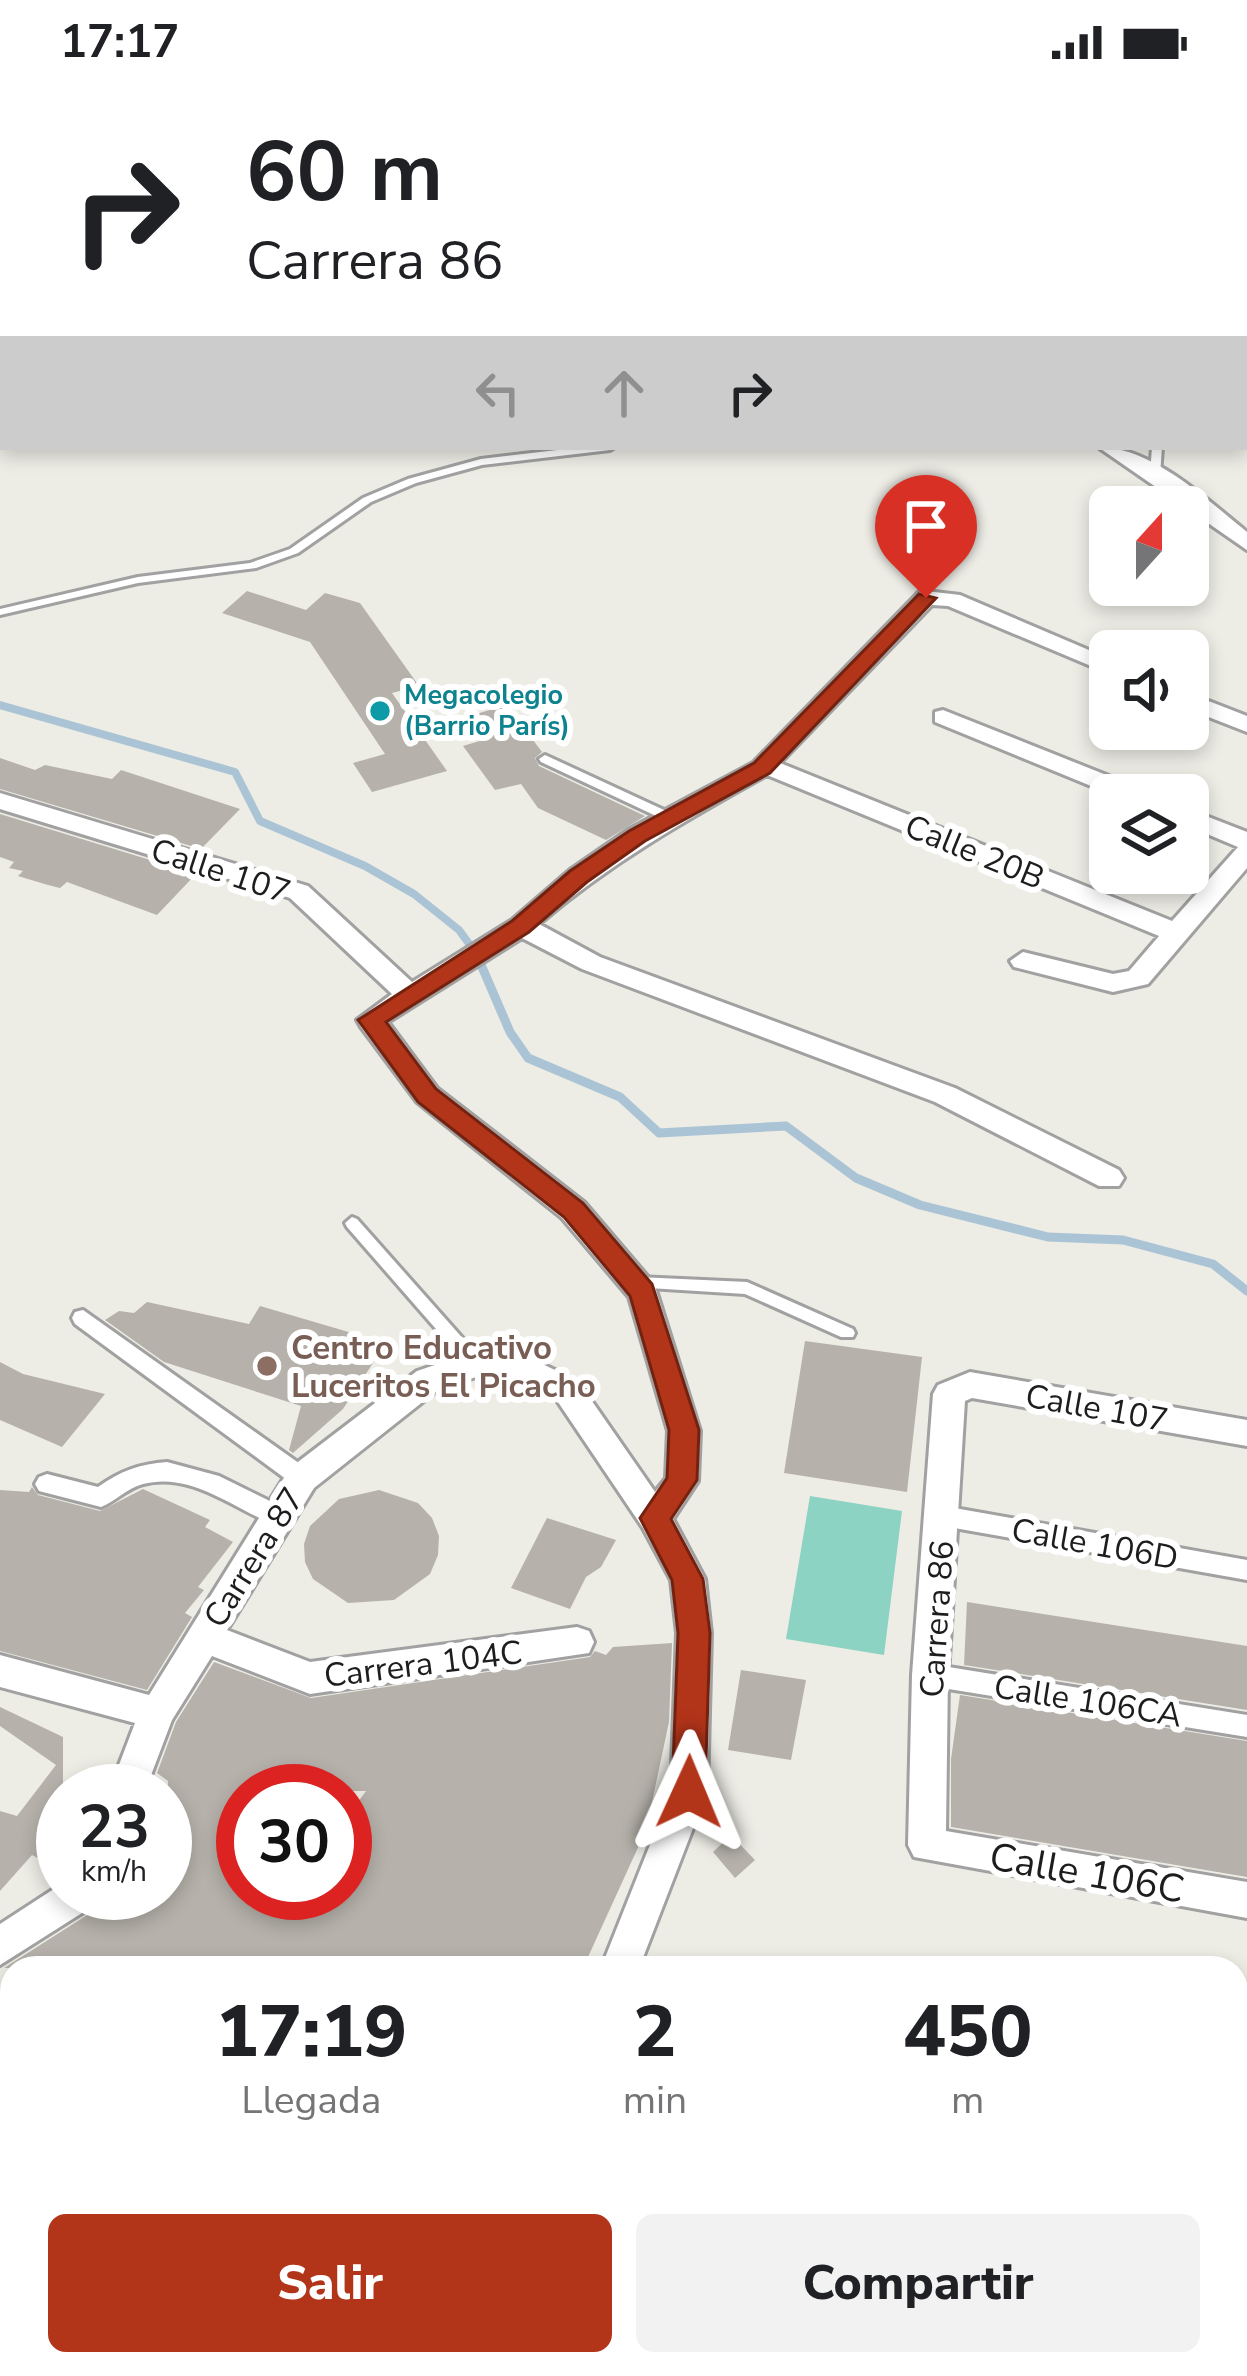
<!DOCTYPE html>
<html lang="es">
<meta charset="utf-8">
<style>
body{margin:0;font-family:"Nunito Sans",sans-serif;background:#f2f2f2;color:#202124;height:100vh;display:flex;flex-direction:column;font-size:45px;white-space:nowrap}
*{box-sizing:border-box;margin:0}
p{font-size:39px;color:#757577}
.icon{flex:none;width:66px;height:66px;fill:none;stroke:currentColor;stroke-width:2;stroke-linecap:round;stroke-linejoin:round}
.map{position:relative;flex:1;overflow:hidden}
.side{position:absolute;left:0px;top:1872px;width:1248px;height:420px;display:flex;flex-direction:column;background:#fff;border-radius:36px 36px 0 0;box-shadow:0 6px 18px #0003}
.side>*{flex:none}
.guide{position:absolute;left:0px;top:0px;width:1248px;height:366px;box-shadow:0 6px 18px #0003;background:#fff;color:#202124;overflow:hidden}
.needle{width:78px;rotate:21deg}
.buttons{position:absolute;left:1089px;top:402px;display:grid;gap:24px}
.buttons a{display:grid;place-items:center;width:120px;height:120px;border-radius:18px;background:#fff;box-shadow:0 6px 18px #0003;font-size:60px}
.speed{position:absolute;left:36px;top:1680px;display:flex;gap:24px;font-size:60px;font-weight:700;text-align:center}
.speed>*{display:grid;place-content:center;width:156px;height:156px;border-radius:50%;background:#fff;box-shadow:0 6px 18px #0003;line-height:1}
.speed small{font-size:30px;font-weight:400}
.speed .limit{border:18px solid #d22;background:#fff;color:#111}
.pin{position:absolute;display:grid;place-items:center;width:102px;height:102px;color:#fff;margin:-123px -51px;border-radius:50% 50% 50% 0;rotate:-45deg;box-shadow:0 0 12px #0007}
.pin .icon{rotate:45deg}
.me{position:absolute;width:132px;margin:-66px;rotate:1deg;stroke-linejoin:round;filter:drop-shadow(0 0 9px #0008)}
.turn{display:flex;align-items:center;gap:42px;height:252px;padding:0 48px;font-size:54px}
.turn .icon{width:156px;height:156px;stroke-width:2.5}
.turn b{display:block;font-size:84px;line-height:102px}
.lanes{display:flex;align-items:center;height:114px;padding:0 48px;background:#0003;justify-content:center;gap:60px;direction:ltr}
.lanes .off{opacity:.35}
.eta{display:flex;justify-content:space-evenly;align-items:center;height:204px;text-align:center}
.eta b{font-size:72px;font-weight:800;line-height:84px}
.action{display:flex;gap:24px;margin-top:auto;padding:24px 48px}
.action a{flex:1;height:138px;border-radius:18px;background:#b23419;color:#fff;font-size:48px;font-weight:800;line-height:138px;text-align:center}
.action a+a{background:#f2f2f2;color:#202124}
.status{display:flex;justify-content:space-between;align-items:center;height:84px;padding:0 60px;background:#fff;direction:ltr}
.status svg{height:33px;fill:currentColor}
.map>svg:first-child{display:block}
.pitch{fill:#8cd3c4}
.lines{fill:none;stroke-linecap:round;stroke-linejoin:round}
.stream-far2{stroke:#aac4d6;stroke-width:6}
.stream-far1{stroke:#aac4d6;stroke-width:8}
.stream{stroke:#aac4d6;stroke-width:9}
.building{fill:#b6b2ab;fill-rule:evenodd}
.service-casing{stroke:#a1a1a1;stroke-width:6}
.pedestrian-casing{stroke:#a1a1a1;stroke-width:6}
.minor-casing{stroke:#a1a1a1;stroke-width:6}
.service{fill:#fff;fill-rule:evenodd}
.pedestrian{fill:#fff;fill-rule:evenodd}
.minor{fill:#fff;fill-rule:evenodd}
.route{fill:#b23419;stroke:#742210;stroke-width:3}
.culture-dot{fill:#0f9aa8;stroke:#fff;stroke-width:4.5}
.education-dot{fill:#8d6e63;stroke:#fff;stroke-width:4.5}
.labels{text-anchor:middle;stroke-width:12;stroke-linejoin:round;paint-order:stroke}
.far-culture-label{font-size:27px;font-weight:bold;fill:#0d838f;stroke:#fff;text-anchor:start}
.street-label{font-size:33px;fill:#1d1d1d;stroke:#fff}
.education-label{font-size:33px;font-weight:bold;fill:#785e54;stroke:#fff;text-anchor:start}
.near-street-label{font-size:39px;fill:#1d1d1d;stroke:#fff}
</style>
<div class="status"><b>17:17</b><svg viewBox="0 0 49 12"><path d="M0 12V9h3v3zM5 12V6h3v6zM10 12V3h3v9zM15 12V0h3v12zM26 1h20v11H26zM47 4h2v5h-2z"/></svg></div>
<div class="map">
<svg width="1247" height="2292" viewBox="0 0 1247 2292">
<rect width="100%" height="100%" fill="#edece5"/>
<polygon class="pitch" points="810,1412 902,1427 884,1571 786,1555"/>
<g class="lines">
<polyline class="stream-far2" points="838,0 864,3"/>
<polyline class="stream-far1" points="0,621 235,688 260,737 365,782 414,810 459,846 478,872"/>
<polyline class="stream" points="476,869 510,948 528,974 620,1013 659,1049 786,1042 856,1094 920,1121 1048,1153 1123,1156 1213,1180 1247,1207"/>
</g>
<g class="building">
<polygon points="247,507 306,526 325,509 360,519 419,602 392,609 447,687 372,708 353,679 385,670 310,558 222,529"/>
<polygon points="507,621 542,668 535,674 539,682 645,732 606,756 538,724 521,700 495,706 463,662 486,655 469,632"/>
<polygon points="0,674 35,686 45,681 112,695 121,686 240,725 201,765 0,705"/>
<polygon points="0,730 196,790 157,831 67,798 60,804 48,801 18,792 23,787 9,784 14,778 0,773"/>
<polygon points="147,1218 249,1240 260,1222 386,1259 343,1325 293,1369 289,1366 301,1322 164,1278 105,1236 119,1227 134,1229"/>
<polygon points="805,1257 922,1273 907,1408 784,1389"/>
<polygon points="0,1278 23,1290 105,1310 62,1363 0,1336"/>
<polygon points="32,1403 38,1411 100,1427 143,1405 210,1436 205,1443 233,1458 198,1503 204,1506 185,1529 192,1533 147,1606 0,1567 0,1406 29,1408"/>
<polygon points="379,1406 418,1419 432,1434 439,1452 438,1471 430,1490 394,1516 348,1519 313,1495 305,1478 304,1460 310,1442 339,1415"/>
<polygon points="547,1434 616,1456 601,1483 586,1493 570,1525 511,1504"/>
<polygon points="967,1518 1247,1562 1247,1626 964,1581"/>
<path d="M672 1559 669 1638 646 1746 583 1884H4L95 1826 103 1809H165L168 1697 157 1689 176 1638 214 1578 311 1614 590 1573 595 1567 606 1571 613 1563ZM243 1707H366L345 1736V1809H243Z"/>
<polygon points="741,1586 806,1596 791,1676 728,1666"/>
<polygon points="960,1611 1247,1657 1247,1793 951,1743 951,1675"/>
<polygon points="0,1623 63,1653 63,1752 45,1778 32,1771 0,1807 0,1727 17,1732 56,1681 0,1642"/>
<polygon points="731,1751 755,1776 735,1794 713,1768"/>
</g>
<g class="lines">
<defs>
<g id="service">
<polygon points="583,363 615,363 610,366 482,381 416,399 371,418 298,469 256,484 138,499 0,531 0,525 138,493 250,479 290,465 363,414 408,395 481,375"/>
<polygon points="1152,363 1162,363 1160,391 1155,394 1150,391"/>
<polygon points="545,671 677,732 679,735 673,739 669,738 541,678 539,675"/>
<polygon points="352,1133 357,1135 482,1276 484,1280 482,1284 470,1284 347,1143 345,1139"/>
<polygon points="638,1193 747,1198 853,1245 855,1249 853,1253 841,1253 745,1210 633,1203 630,1199 633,1195"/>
</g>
<g id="pedestrian">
<polygon points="83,1226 310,1387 314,1394 310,1401 302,1404 294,1401 75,1240 72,1234 75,1228"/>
<path d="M167 1378 219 1392 286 1425 290 1432 286 1439 278 1442C235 1426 192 1387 143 1400 127 1404 116 1417 101 1423L39 1407 35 1400 39 1393 47 1390 98 1403C120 1387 140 1380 167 1378Z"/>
<polygon points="943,1422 1247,1476 1247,1496 943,1442 935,1439 931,1432 935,1425"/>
<polygon points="930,1580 1247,1631 1247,1653 930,1602 921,1599 918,1591 921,1583"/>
</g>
<g id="minor">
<rect x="1064" y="0" width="16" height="3"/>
<polygon points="1237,0 1247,0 1247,7 1236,3"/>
<rect x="1245" y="43" width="2" height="10"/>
<polygon points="3,227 3,240 0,241 0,228"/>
<path d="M1098 363C1152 363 1206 415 1247 448V466Z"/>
<path d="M926 507 960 511 1110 575V590L948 522 932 521 780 679 1172 837 1238 763 1188 742V725L1247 748V784L1148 900 1113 908 1014 883 1010 877 1023 868 1113 890 1129 887 1159 852 767 691C686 736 610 779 539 840L600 873 955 1004 1119 1086 1124 1094 1119 1102H1099L935 1018 582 885 522 854 388 938 437 1004 584 1118 654 1200 700 1347 698 1397 673 1435 705 1495 711 1549 707 1708 639 1884H601L671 1708 677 1549 671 1496 643 1444 556 1315 513 1293H476L439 1305 314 1404 227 1546 310 1578 577 1543 589 1547 594 1558 589 1569 310 1610 212 1572 172 1636 145 1707H109L135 1639 0 1603V1571L149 1611 290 1384 417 1287 476 1267 517 1268 578 1297 655 1408 666 1394 668 1347 629 1213 562 1134 417 1018 361 943 357 936 392 910 290 814 0 725V709L308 802 412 898 512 836 570 786 628 746 753 679 918 509Z"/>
<polygon points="1188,609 1247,632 1247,648 1188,625"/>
<polygon points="943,626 1144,706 1147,711 1113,711 935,638 935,628"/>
<polygon points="970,1288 1247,1336 1247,1362 972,1314 965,1317 948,1591 946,1747 1247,1798 1247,1834 914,1773 908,1761 912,1591 933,1310 938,1301"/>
<polygon points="63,1799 63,1809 99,1809 93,1822 0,1881 0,1840"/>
<polygon points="1247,1947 1247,1987 1236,1991 1236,1951"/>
<polygon points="1236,2119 1247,2124 1247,2176 1236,2171"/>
<polygon points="233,2280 281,2280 276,2292 228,2292"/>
<polygon points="427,2280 477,2280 472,2292 422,2292"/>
<polygon points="489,2280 538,2280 543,2292 494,2292"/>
<polygon points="820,2280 870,2280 875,2292 825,2292"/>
<polygon points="1063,2280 1110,2280 1115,2292 1068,2292"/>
</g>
</defs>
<use href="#service" class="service-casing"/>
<use href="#pedestrian" class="pedestrian-casing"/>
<use href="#minor" class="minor-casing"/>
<use href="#service" class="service"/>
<use href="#pedestrian" class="pedestrian"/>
<use href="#minor" class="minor"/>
</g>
<polygon class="route" points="919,510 936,514 770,689 645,757 587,798 529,848 386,938 436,1005 583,1119 652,1200 699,1346 697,1396 671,1435 703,1495 710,1549 705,1708 701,1719 689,1724 677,1719 672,1708 678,1549 672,1496 640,1434 667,1394 669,1346 630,1212 564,1133 418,1018 358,936 512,837 570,787 629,747 754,679"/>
<circle class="culture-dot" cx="380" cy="627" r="12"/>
<circle class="education-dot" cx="267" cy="1282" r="12"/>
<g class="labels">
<g class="far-culture-label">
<text x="404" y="620">Megacolegio<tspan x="404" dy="31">(Barrio París)</tspan></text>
</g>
<g class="street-label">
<text transform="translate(975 767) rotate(22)" y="12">Calle 20B</text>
<text transform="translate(221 786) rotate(18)" y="12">Calle 107</text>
<text transform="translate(1097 1323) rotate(10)" y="12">Calle 107</text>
<text transform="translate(1095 1459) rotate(10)" y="12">Calle 106D</text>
<text transform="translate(253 1473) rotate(-58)" y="12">Carrera 87</text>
<text transform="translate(936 1535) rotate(-86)" y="12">Carrera 86</text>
<text transform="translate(423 1579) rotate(-7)" y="12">Carrera 104C</text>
<text transform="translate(1088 1616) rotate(9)" y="12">Calle 106CA</text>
</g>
<g class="education-label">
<text x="291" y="1275">Centro Educativo<tspan x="291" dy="38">Luceritos El Picacho</tspan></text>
</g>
<g class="near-street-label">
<text transform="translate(1087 1788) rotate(10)" y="14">Calle 106C</text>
</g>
</g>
</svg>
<div class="buttons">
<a><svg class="needle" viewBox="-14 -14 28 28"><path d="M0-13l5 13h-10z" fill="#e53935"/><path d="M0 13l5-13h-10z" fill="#757577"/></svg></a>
<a><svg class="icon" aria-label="sound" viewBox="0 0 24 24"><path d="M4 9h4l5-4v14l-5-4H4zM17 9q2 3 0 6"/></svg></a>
<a><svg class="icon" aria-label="layers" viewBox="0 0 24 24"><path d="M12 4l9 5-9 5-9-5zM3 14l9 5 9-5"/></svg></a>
</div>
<div class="speed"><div>23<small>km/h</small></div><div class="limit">30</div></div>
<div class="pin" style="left:926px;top:514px;background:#d93025"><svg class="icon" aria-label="arrive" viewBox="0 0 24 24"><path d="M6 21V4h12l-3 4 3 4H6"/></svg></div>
<svg class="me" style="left:689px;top:1708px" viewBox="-20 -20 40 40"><path d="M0-17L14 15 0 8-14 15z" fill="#b23419" stroke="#fff" stroke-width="4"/></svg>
<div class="guide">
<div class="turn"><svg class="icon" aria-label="right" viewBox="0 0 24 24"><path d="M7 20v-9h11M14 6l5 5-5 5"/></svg><div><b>60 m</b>Carrera 86</div></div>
<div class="lanes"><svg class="icon off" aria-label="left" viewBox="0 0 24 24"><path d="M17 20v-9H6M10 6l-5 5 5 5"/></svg><svg class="icon off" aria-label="ahead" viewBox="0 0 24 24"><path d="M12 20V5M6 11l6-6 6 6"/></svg><svg class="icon" aria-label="right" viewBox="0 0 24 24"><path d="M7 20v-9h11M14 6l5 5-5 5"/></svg></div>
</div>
<section class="side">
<div class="eta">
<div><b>17:19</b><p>Llegada</p></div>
<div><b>2</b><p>min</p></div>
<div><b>450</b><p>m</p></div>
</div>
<div class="action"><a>Salir</a><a>Compartir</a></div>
</section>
</div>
